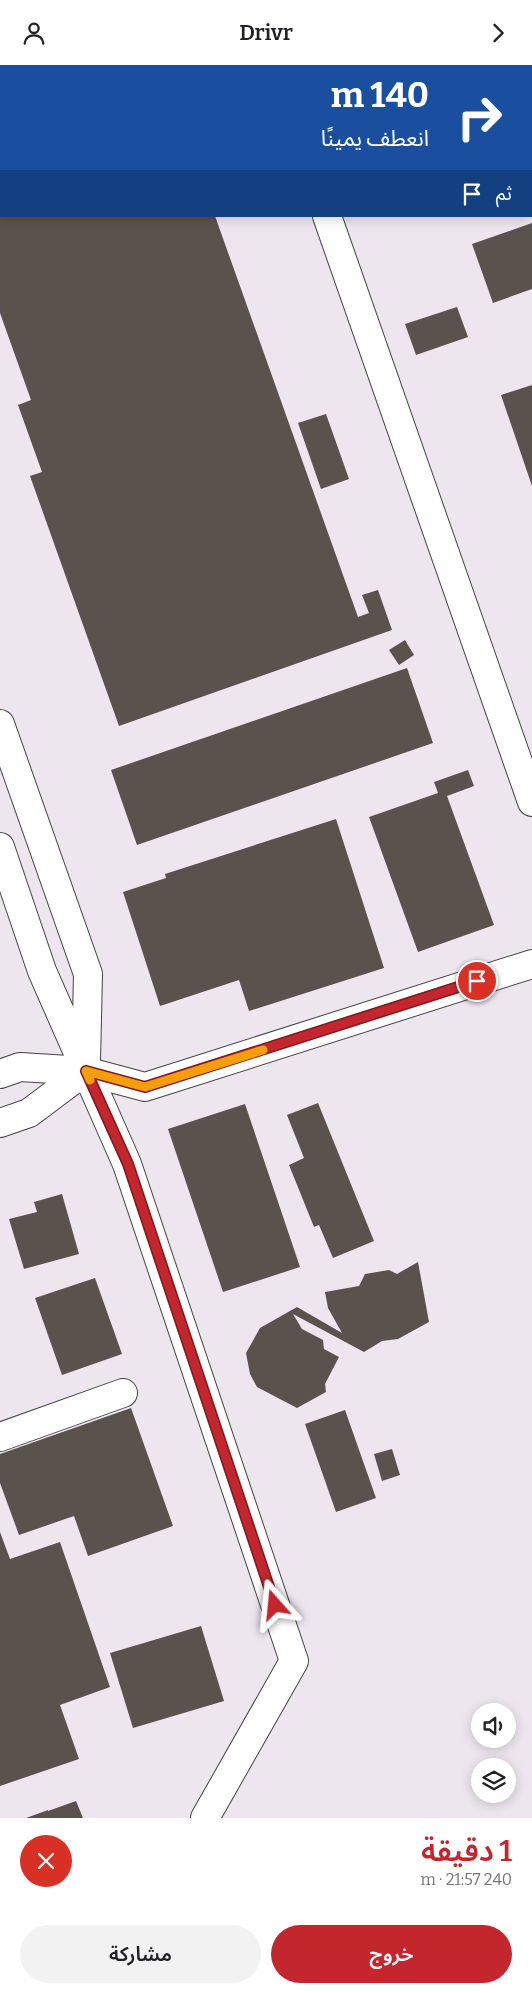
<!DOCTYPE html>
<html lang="ar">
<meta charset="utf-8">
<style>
body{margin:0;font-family:Bitter,"Noto Sans Arabic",serif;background:#f2f2f2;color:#202124;direction:rtl;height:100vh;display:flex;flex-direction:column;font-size:19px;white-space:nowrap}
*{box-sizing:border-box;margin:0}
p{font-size:16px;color:#757577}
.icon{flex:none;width:28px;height:28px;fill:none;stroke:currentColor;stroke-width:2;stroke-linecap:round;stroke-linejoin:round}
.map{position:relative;height:1753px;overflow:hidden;direction:ltr}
.side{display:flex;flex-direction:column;background:#fff;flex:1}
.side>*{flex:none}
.banner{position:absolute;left:0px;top:0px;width:532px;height:152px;box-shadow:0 2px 12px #0003;direction:rtl;background:#1a4fa0;color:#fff;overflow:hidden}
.tools{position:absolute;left:471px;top:1638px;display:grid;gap:10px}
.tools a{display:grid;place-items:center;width:45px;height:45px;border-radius:50%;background:#fff;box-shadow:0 2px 12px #0003;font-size:25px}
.pin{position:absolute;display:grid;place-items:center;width:42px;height:42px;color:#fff;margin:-21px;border:2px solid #fff;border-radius:50%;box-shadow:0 1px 5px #0007}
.me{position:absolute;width:55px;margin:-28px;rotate:342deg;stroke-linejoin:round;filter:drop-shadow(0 0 4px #0008)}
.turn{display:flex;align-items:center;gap:18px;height:105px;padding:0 20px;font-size:22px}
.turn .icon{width:65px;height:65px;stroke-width:2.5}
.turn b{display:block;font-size:35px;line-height:42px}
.then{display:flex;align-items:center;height:48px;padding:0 20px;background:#0003;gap:10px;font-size:19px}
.round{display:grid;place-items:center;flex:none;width:52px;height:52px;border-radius:26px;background:#f2f2f2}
.overview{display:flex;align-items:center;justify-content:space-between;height:85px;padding:0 20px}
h1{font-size:30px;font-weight:600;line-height:38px;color:#c4262e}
.button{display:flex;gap:10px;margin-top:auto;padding:10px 20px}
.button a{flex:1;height:58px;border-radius:30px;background:#c4262e;color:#fff;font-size:20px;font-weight:600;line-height:58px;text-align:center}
.button a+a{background:#f2f2f2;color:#202124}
header{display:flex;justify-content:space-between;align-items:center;height:65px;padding:0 20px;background:#fff;font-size:22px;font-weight:600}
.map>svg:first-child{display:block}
.industrial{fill:#eee6ef;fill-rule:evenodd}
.building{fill:#5a524d}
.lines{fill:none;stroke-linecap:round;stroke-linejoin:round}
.street-casing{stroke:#444;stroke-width:30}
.street{stroke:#fff;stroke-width:28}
.route-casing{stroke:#7f191e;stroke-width:12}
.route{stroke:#c4262e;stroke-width:9}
.slow{stroke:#f59e0b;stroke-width:9}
</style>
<header><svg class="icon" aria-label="forward" viewBox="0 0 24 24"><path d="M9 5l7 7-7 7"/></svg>Drivr<svg class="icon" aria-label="person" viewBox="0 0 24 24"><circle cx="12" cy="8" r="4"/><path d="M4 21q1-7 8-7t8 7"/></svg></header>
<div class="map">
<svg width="532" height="1753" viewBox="0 0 532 1753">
<rect width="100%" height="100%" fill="#fffdf5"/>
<path class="industrial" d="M0 0H532V1753H0ZM1 1H531V151H1ZM480 1646H508V1674H480ZM480 1701H508V1729H480Z"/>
<g class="building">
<polygon points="0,151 215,151 358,552 369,548 362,530 378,525 392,565 119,661 30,411 42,407 18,340 31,335 0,248"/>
<polygon points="532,158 532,224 493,238 472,179"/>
<polygon points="457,242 468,272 416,290 405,259"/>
<polygon points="532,320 532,421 501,330"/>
<polygon points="326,349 349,414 321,424 298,358"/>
<polygon points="405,575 414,590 399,600 389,585"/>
<polygon points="407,603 433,678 137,780 111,705"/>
<polygon points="468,705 474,721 447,731 494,860 418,887 369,752 438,728 434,717"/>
<polygon points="336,754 384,903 249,946 239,915 160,941 123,827 166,813 165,809"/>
<polygon points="318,1038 374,1176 333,1193 319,1160 314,1162 289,1100 304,1093 287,1050"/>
<polygon points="245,1039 300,1202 223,1227 168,1064"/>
<polygon points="62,1129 79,1189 24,1204 9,1154 37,1147 34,1137"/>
<polygon points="418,1197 429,1257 398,1274 382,1276 364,1287 293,1249 302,1264 323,1275 324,1284 339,1292 325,1319 326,1327 297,1343 257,1322 250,1309 246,1288 260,1263 297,1242 342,1268 328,1243 325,1227 359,1221 365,1209 389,1205 397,1209"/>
<polygon points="95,1213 122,1289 62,1310 35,1233"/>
<polygon points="131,1343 173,1461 88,1491 74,1451 19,1470 0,1418 0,1389"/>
<polygon points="345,1345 376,1433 336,1447 305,1359"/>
<polygon points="392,1384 400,1410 382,1416 374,1389"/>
<polygon points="0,1467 10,1494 60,1477 110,1622 60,1640 79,1694 0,1721"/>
<polygon points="201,1561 224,1636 133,1663 110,1588"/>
<polygon points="76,1736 83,1753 26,1753 48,1745 48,1746"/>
</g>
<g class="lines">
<defs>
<g id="street">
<polyline points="274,0 274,1"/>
<polyline points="327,151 532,737"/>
<polyline points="0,659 88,909 86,997"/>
<polyline points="0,782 42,906 127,1099 294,1596 205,1753"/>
<polyline points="0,1009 20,1002 85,1006 145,1022 532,899"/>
<polyline points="0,1058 29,1048 85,1006"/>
<polyline points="0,1372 123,1328"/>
</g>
</defs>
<use href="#street" class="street-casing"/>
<use href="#street" class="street"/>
</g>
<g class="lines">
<defs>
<polyline id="route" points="275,1540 128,1099 86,1006 145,1022 477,916"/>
</defs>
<use href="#route" class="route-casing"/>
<use href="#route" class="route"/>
<polyline class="slow" points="90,1015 86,1006 145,1022 263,985"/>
</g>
</svg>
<div class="tools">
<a><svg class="icon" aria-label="sound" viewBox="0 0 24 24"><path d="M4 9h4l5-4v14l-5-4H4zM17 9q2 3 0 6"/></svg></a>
<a><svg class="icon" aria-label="layers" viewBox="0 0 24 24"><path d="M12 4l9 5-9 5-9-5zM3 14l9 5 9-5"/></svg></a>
</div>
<div class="pin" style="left:477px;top:916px;background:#d93025"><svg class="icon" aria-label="arrive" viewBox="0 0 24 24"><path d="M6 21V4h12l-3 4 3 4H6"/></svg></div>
<svg class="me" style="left:275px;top:1540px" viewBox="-20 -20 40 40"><path d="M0-17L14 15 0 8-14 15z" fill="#c4262e" stroke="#fff" stroke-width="4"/></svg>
<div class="banner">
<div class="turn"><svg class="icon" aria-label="right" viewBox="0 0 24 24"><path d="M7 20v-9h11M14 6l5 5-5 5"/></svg><div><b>140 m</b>انعطف يمينًا</div></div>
<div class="then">ثم<svg class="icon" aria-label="arrive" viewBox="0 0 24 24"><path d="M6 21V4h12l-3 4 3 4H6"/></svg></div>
</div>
</div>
<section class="side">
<div class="overview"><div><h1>1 دقيقة</h1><p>240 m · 21:57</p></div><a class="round" style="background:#d93025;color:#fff"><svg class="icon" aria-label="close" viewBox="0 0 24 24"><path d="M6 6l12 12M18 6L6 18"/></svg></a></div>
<div class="button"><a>خروج</a><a>مشاركة</a></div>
</section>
